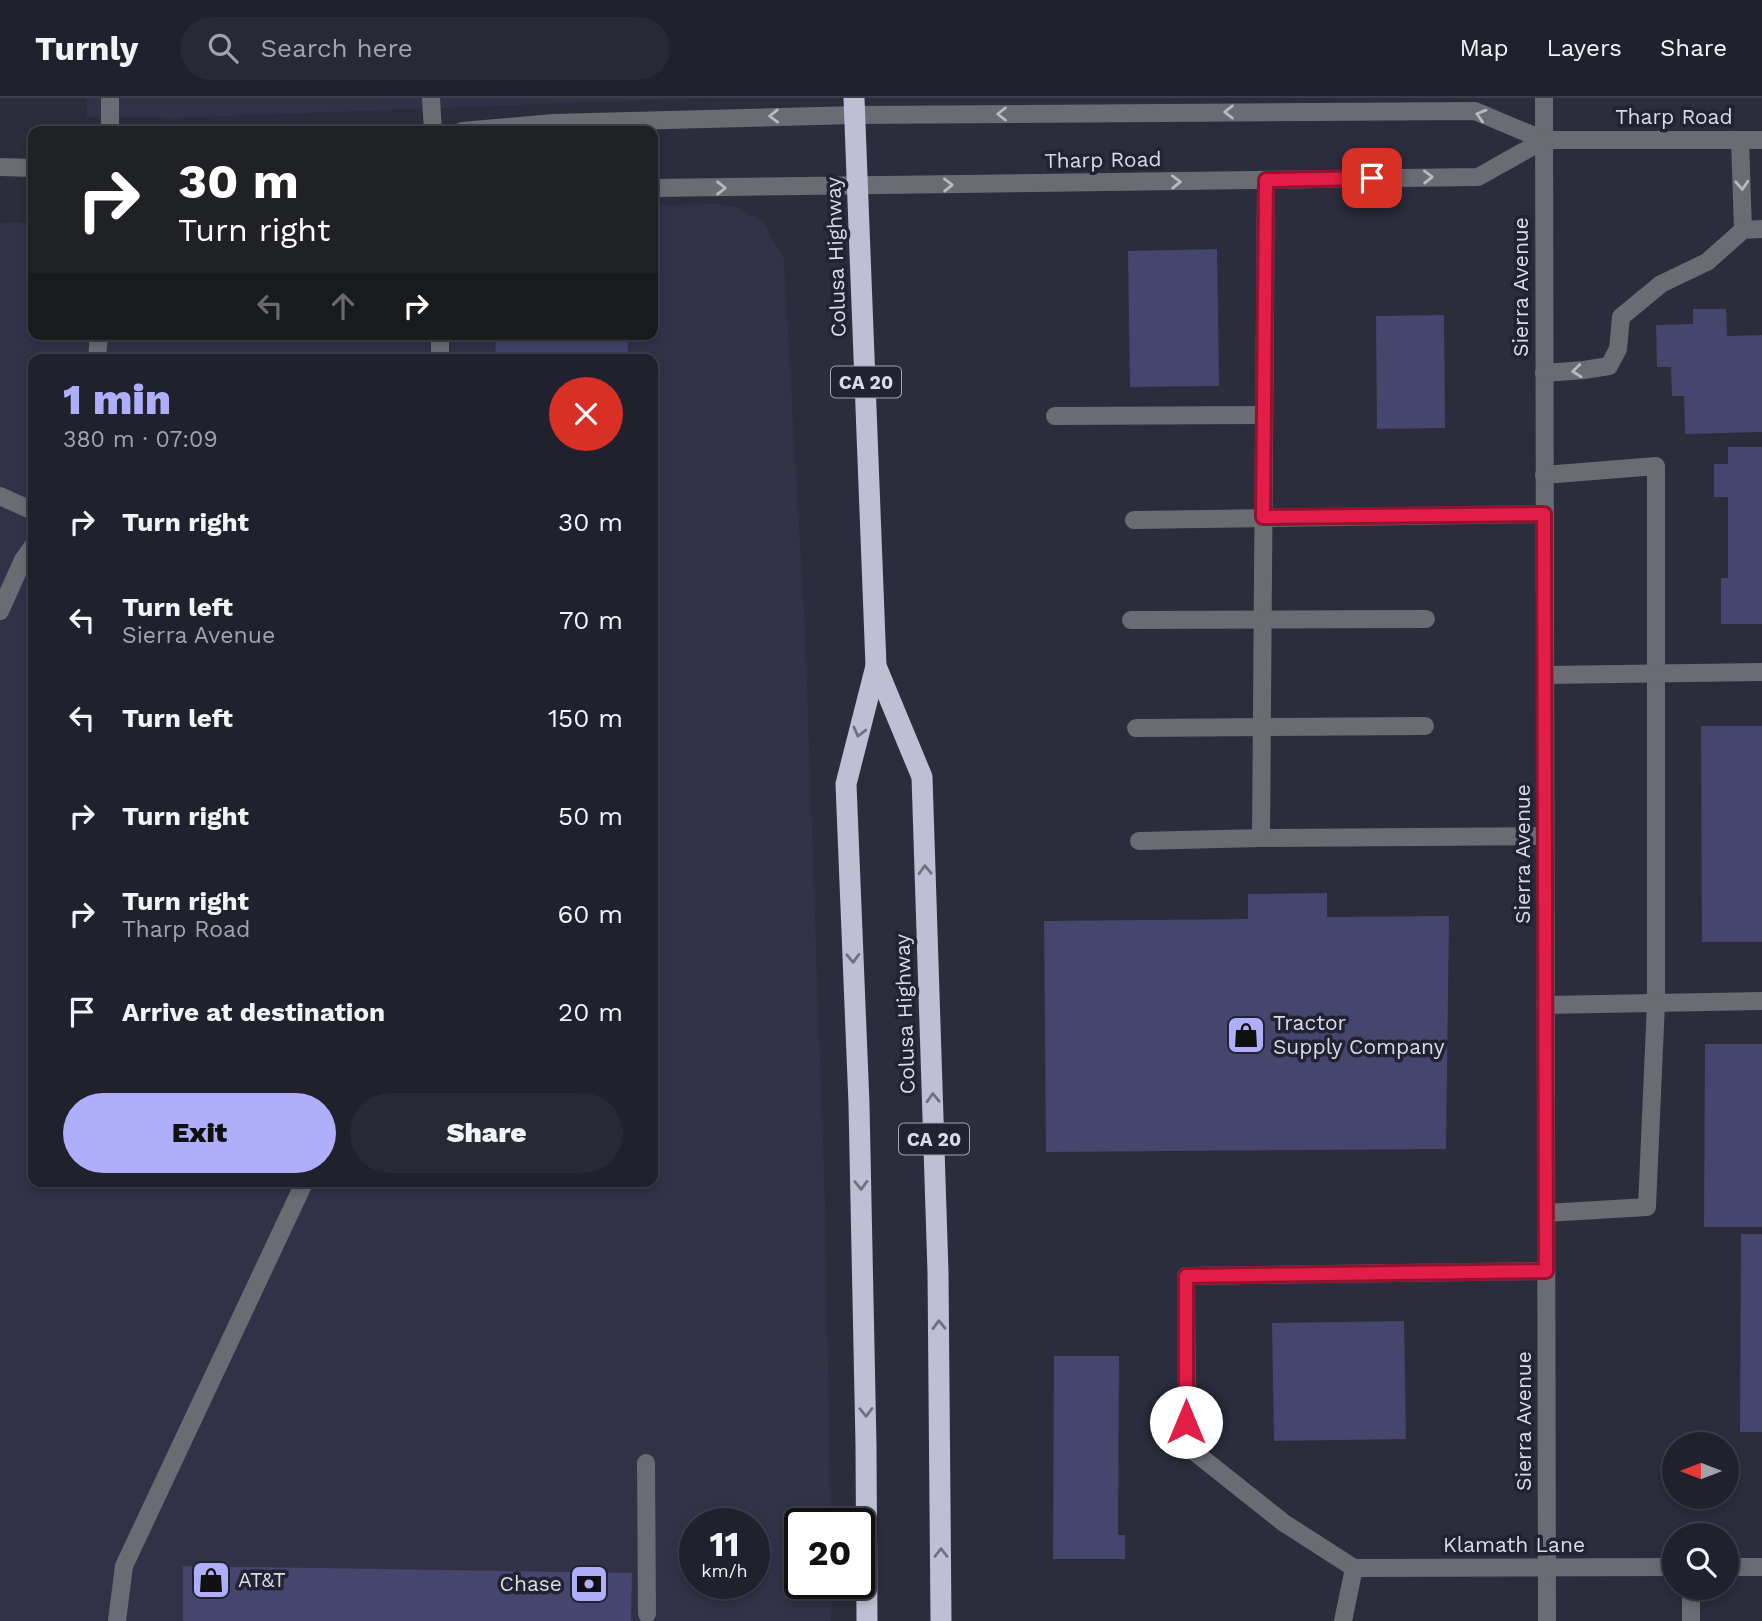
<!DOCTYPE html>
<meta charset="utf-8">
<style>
body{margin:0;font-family:"Work Sans",sans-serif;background:#282935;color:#f1f3f6;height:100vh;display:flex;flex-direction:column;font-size:26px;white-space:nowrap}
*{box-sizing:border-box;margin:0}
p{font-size:23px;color:#a2a3aa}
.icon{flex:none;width:38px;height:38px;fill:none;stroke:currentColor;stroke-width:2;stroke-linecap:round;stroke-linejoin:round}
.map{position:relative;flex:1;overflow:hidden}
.details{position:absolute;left:28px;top:256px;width:630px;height:833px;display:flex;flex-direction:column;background:#20212d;border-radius:14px;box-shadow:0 4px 10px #0003,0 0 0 2px #3d3e49}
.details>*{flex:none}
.top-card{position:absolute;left:28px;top:28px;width:630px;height:214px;border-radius:14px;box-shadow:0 4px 10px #0003,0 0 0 2px #3d3e49;background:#202124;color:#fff;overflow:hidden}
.needle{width:46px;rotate:270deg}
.buttons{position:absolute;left:1662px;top:1334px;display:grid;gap:14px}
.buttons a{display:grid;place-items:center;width:77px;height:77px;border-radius:50%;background:#20212d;box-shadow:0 4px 10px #0003,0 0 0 2px #3d3e49;font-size:35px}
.speed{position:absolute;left:679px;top:1410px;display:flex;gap:14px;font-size:35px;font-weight:700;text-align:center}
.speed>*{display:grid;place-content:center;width:91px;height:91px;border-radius:50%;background:#20212d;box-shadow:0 4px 10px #0003,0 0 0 2px #3d3e49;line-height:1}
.speed small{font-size:18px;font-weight:400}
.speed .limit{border:4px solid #111;border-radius:10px;background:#fff;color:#111}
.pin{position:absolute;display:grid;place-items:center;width:60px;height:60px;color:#fff;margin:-30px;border-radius:14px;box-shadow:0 4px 10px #0006}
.me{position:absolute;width:77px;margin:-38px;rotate:0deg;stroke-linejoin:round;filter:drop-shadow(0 0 5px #0008)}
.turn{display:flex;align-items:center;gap:24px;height:147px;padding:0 35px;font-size:32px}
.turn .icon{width:91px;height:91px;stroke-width:2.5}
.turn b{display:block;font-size:49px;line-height:60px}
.lanes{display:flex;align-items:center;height:66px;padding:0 35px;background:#0003;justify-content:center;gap:35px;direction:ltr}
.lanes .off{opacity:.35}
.round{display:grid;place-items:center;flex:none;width:74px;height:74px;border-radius:37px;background:#282935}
.summary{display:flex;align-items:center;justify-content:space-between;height:119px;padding:0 35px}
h1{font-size:42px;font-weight:800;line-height:52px;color:#aeaefb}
.primary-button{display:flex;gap:14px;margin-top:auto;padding:14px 35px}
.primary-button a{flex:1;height:80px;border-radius:42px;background:#aeaefb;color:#111;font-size:28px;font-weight:800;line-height:80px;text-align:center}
.primary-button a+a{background:#282935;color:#f1f3f6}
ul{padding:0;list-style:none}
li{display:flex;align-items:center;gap:21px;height:98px;padding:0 35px}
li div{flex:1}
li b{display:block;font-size:26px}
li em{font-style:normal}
header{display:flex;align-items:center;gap:42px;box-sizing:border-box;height:98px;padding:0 35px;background:#20212d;border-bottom:2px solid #3d3e49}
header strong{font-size:33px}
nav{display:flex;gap:38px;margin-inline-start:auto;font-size:24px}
.search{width:490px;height:63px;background:#282935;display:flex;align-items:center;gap:18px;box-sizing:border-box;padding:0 24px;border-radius:38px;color:#a2a3aa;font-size:26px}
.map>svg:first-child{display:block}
.built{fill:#313148;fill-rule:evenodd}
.building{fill:#45456d}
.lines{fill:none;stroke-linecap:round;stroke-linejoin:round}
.minor{stroke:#6a6b73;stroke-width:18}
.highway{stroke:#bebfd5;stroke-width:21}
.oneway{stroke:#b9b9c4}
.oneway2{stroke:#707084}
.route-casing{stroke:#92132f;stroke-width:18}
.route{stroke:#e11d48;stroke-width:12}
.labels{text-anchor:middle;stroke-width:7;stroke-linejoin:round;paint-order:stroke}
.shield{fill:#212232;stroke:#a3a4b1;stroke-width:2}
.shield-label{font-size:19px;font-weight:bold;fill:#dbdbe7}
.street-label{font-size:21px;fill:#dbdbe7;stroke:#212232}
.poi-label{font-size:21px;fill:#dbdbe7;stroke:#212232;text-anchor:start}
</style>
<header>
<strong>Turnly</strong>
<div class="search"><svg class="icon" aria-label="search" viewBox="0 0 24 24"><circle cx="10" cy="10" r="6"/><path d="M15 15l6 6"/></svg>Search here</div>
<nav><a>Map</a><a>Layers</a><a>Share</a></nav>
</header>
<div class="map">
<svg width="1762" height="1523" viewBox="0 0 1762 1523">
<rect width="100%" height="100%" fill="#2b2c3c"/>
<g class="built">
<polygon points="87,0 705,0 177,20 87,19"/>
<path d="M716 106 737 109 763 124 784 161 805 530 825 1101 831 1426H800V1486H832L831 1523H0V125L33 124V236H653V107ZM33 261H653V1083H33ZM695 1426H754V1486H695Z"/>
</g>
<g class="building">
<polygon points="1217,151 1219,288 1130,289 1128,153"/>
<polygon points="1693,211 1726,211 1727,238 1762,237 1762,334 1685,336 1684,298 1672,298 1671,269 1657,269 1656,227 1693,226"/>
<polygon points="1444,217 1445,330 1377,331 1376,218"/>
<polygon points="495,236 627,236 628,254 496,260"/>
<polygon points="1728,349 1762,349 1762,526 1721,526 1721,480 1728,480 1728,399 1714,399 1714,366 1728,366"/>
<polygon points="1701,628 1762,628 1762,844 1702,844"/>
<polygon points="1327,795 1327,819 1449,818 1446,1051 1046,1054 1044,823 1248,821 1248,796"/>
<polygon points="1705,946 1762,946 1762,1129 1704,1129"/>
<polygon points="1741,1136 1762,1136 1762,1334 1740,1334"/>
<polygon points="1404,1223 1406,1341 1274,1343 1272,1225"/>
<polygon points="1054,1258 1119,1258 1118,1437 1125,1437 1125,1461 1053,1461"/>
<polygon points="183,1468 632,1475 631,1523 183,1523"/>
</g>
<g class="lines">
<g class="minor">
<polyline points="431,0 433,33"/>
<polyline points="1544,0 1547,1523"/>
<polyline points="110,33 110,0"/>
<polyline points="462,33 553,25 854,17 1475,13 1544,42 1762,42"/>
<polyline points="1740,42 1743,132"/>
<polyline points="0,69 33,70"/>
<polyline points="1266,82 1261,740 1545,738"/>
<polyline points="653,90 1478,79 1544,42"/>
<polyline points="440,236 440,261"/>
<polyline points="97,261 99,236"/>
<polyline points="1544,275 1584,272 1609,268 1618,251 1621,219 1661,186 1707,164 1743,132 1762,131"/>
<polyline points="1055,318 1264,317"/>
<polyline points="1544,377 1656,368 1656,905 1647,1109 1546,1115"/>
<polyline points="0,398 33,413"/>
<polyline points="1134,422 1544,416"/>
<polyline points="0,513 23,462 33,448"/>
<polyline points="1131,522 1426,521"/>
<polyline points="1545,577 1762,574"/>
<polyline points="1136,630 1425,628"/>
<polyline points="1139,743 1261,740"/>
<polyline points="1545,907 1762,903"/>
<polyline points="646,1365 647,1516"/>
<polyline points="1727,1469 1762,1469"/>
<polyline points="1354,1470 1284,1425 1187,1348 1186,1178 1546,1173"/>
<polyline points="1354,1470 1675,1469"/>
<polyline points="1691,1489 1691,1523"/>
<polyline points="117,1523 124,1468 305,1083"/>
<polyline points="1343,1523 1354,1470"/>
</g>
<g class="highway">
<polyline points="854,0 876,568 846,686 859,1006 866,1347 867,1523"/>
<polyline points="876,568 922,679 938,1174 941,1523"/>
</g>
</g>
<defs><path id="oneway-chevron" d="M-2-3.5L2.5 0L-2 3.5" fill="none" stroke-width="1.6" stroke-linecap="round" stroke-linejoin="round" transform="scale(1.75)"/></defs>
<g class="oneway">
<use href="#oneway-chevron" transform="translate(1229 14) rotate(180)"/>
<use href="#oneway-chevron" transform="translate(1002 16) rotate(180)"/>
<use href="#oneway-chevron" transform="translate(1481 17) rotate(-163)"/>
<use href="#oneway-chevron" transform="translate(774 18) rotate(179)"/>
<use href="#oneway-chevron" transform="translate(1428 79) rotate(-1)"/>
<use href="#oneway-chevron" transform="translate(1176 84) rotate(-1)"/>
<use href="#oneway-chevron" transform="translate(948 87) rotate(-1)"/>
<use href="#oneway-chevron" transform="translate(1742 87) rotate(87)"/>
<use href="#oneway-chevron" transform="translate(721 90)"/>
<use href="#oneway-chevron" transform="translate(1577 273) rotate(174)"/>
</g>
<g class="oneway2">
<use href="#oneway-chevron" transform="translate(859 634) rotate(104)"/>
<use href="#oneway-chevron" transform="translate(925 772) rotate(-92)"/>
<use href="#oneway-chevron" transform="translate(853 860) rotate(88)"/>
<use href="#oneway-chevron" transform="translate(933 1000) rotate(-92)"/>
<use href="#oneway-chevron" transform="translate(861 1087) rotate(89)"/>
<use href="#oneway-chevron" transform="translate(939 1227) rotate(-91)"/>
<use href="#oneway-chevron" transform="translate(866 1314) rotate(89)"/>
<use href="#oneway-chevron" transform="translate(941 1455) rotate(-90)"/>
</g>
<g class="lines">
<defs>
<polyline id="route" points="1186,1324 1186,1178 1546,1173 1544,416 1263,419 1266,82 1372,80"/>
</defs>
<use href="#route" class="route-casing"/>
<use href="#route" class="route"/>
</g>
<defs>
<symbol id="shop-square" viewBox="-11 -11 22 22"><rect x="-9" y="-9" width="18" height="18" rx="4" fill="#aeaefb" stroke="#212232"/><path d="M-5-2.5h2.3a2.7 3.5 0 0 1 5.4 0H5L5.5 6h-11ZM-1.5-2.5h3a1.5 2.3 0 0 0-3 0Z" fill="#111"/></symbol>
<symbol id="bank-square" viewBox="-11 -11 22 22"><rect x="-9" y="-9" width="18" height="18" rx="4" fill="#aeaefb" stroke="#212232"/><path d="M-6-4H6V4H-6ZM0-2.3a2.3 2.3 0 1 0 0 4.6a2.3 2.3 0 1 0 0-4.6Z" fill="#111"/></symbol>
</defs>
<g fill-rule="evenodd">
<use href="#shop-square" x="1224" y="915" width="44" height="44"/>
<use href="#shop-square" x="189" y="1460" width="44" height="44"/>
<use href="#bank-square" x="567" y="1464" width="44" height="44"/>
</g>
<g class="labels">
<g class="shield">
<rect x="831" y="268.5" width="70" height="31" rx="5"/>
<rect x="899" y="1025.5" width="70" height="31" rx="5"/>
</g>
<g class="shield-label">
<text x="866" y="291">CA 20</text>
<text x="934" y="1048">CA 20</text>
</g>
<g class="street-label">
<text x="1674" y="26">Tharp Road</text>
<text transform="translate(1103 62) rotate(-1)" y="7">Tharp Road</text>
<text transform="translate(836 159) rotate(-92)" y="7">Colusa Highway</text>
<text transform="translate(1521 189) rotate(-90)" y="7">Sierra Avenue</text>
<text transform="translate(1523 756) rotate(-90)" y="7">Sierra Avenue</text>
<text transform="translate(905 916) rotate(-92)" y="7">Colusa Highway</text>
<text transform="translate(1524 1323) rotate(-90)" y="7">Sierra Avenue</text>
<text x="1514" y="1454">Klamath Lane</text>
</g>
<g class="poi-label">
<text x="1273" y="932">Tractor<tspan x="1273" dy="24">Supply Company</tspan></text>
<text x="238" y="1489">AT&amp;T</text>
<text x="562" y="1493" text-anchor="end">Chase</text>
</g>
</g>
</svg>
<div class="buttons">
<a><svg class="needle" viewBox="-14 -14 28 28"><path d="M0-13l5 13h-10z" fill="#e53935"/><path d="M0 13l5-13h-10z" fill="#a2a3aa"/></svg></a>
<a><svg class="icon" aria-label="search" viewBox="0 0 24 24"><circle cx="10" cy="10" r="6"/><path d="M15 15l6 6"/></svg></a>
</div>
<div class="speed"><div>11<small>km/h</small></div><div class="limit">20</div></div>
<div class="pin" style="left:1372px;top:80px;background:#d93025"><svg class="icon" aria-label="arrive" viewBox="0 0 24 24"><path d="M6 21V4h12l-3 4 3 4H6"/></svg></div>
<svg class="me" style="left:1186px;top:1324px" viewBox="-20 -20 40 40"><circle r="19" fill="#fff"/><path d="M0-13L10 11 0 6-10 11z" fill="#e11d48"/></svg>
<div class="top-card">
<div class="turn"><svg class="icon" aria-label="right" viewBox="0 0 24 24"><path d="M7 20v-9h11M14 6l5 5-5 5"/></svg><div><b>30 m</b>Turn right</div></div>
<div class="lanes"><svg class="icon off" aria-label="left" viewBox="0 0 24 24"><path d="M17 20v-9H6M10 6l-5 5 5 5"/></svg><svg class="icon off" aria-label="ahead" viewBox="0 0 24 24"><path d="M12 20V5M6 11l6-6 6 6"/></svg><svg class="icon" aria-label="right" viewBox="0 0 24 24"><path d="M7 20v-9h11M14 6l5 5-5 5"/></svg></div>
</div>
<section class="details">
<div class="summary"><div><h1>1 min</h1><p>380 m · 07:09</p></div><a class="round" style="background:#d93025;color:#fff"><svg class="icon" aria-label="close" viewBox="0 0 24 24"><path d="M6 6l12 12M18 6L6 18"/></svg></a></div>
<ul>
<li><svg class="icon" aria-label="right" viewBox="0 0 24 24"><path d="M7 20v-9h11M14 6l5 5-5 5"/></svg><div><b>Turn right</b></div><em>30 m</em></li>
<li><svg class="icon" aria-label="left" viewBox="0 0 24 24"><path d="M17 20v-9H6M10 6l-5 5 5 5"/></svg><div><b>Turn left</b><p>Sierra Avenue</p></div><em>70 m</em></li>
<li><svg class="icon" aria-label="left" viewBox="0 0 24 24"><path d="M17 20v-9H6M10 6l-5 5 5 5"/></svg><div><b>Turn left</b></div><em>150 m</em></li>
<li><svg class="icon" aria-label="right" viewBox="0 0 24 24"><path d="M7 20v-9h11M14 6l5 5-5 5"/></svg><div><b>Turn right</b></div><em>50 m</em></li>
<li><svg class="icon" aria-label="right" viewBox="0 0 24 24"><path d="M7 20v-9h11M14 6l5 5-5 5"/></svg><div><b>Turn right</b><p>Tharp Road</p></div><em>60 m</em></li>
<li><svg class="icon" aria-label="arrive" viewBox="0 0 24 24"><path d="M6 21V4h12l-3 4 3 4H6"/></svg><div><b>Arrive at destination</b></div><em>20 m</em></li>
</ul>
<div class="primary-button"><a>Exit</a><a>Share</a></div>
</section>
</div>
